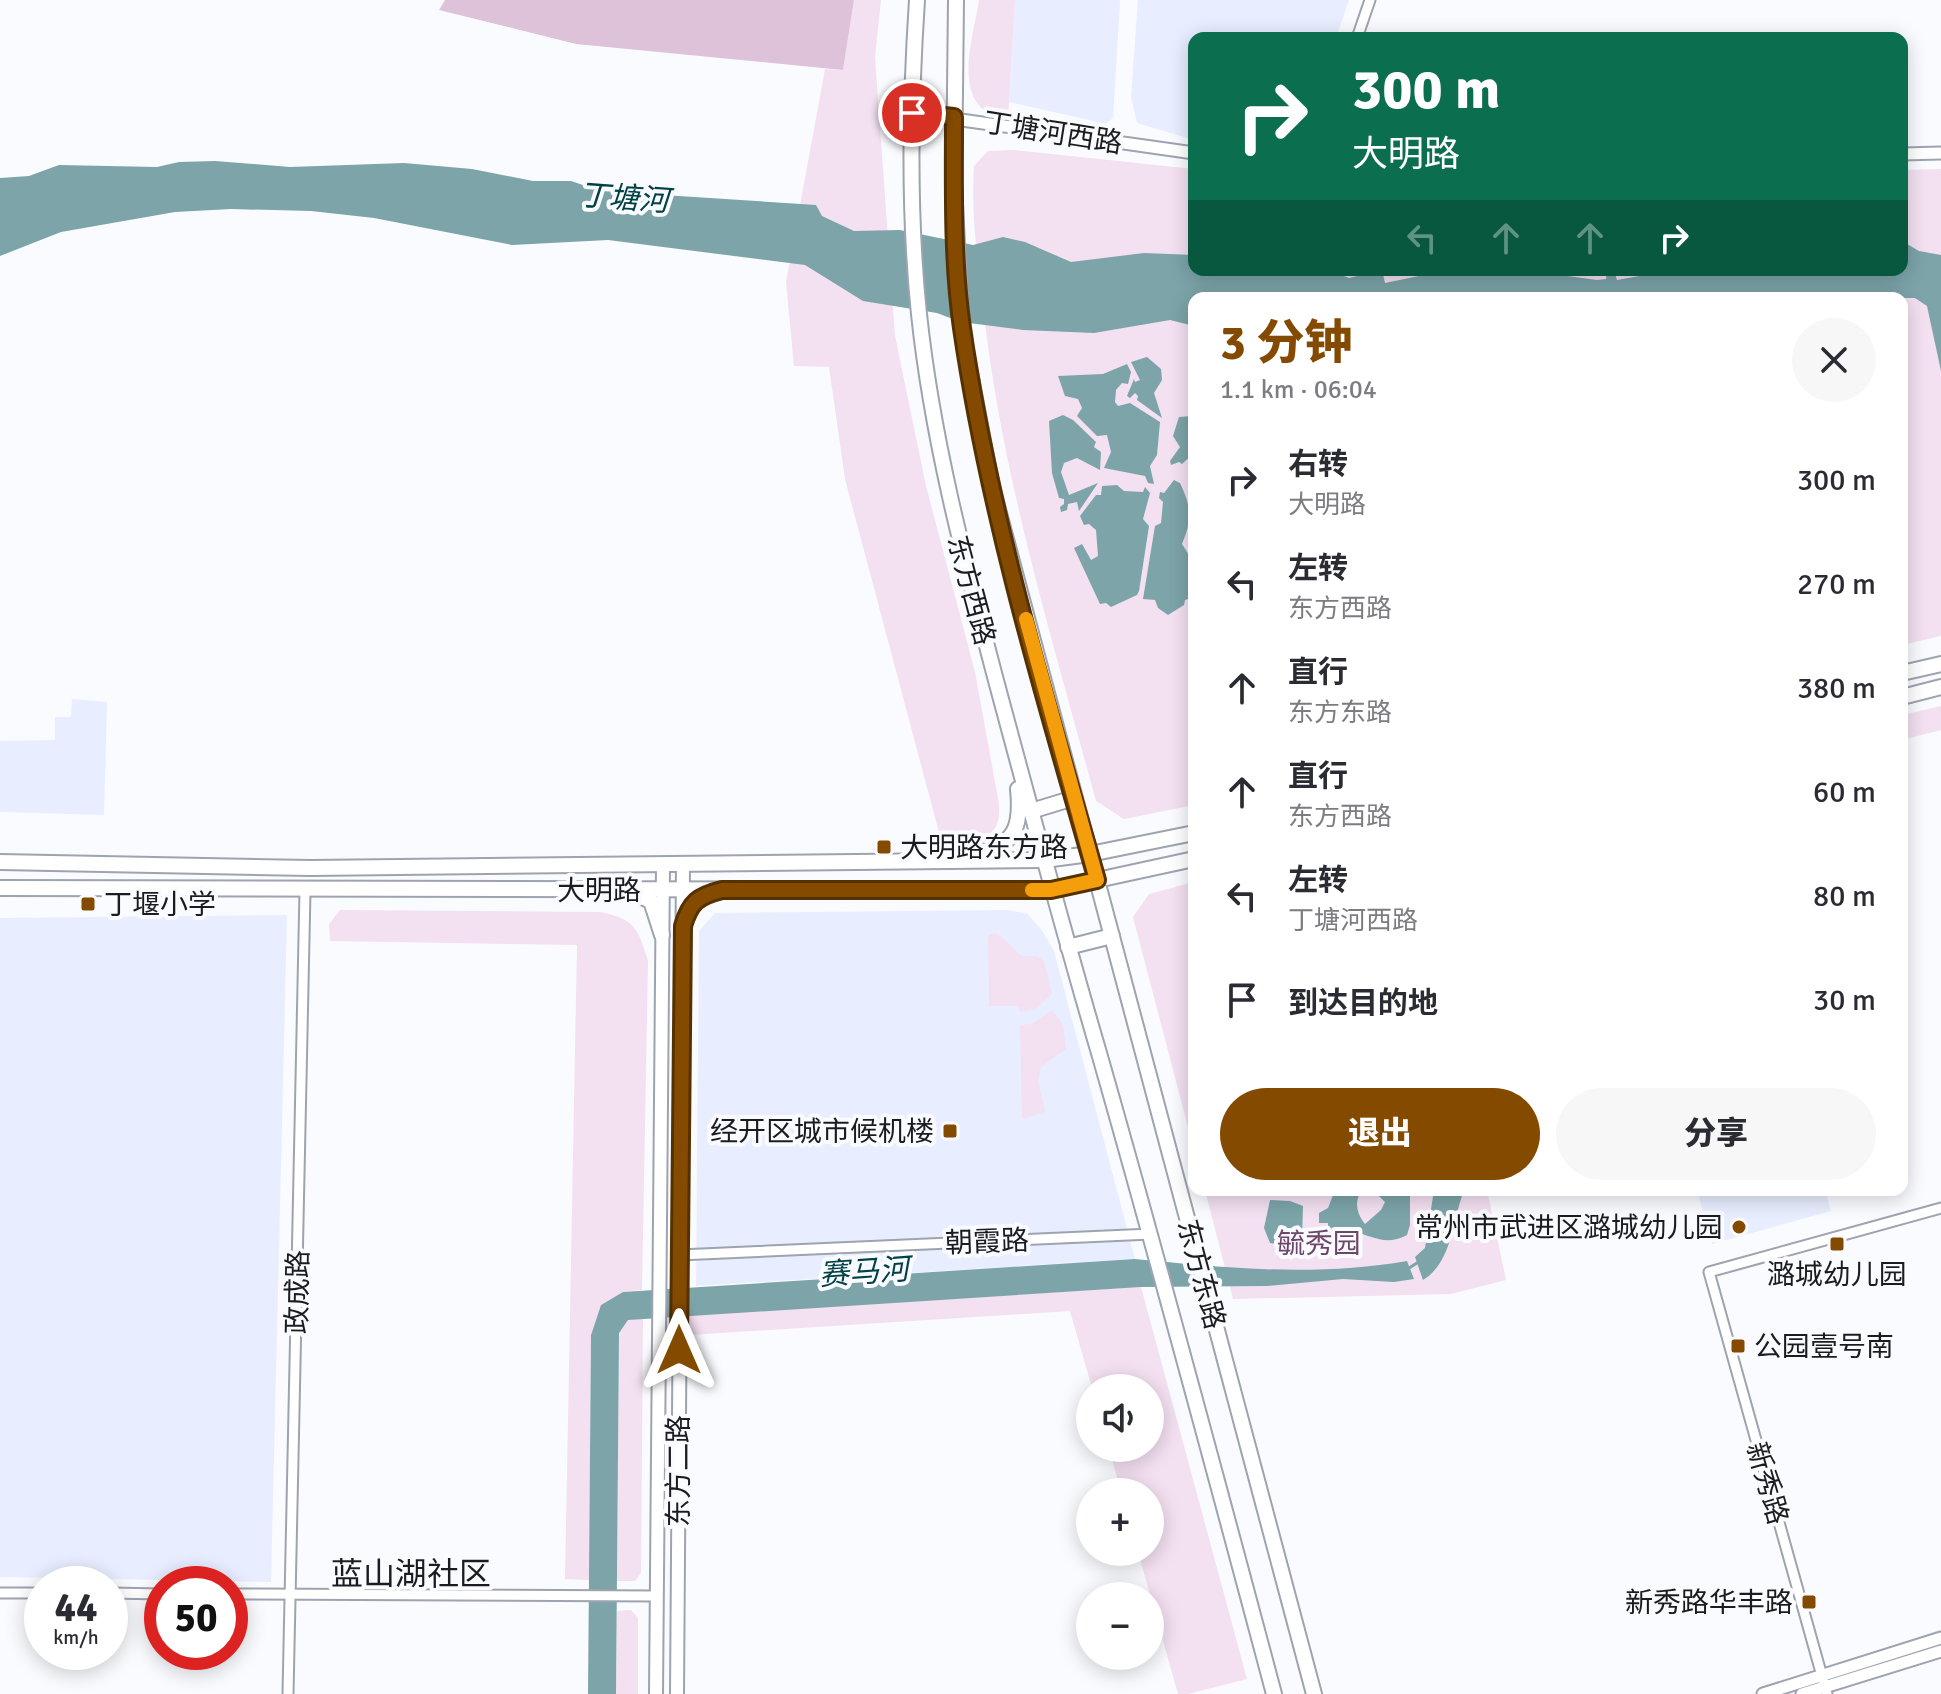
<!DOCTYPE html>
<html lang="zh">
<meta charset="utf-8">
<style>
body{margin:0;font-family:Signika,"Noto Sans SC",sans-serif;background:#f7f7f7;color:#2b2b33;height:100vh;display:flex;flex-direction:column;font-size:30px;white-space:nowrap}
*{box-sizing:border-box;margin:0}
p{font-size:26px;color:#7c7c81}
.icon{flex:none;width:44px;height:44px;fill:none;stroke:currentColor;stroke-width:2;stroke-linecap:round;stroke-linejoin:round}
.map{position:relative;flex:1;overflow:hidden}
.sheet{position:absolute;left:1188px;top:292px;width:720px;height:904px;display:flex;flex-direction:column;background:#fff;border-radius:16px;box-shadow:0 4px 20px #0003}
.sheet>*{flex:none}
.banner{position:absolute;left:1188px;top:32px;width:720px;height:244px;border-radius:16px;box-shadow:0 4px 20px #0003;background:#0b6e4f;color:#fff;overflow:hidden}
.controls{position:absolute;left:1076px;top:1374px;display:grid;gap:16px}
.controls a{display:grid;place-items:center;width:88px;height:88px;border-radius:50%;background:#fff;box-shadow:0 4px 20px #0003;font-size:40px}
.speed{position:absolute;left:24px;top:1566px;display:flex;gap:16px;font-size:40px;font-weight:700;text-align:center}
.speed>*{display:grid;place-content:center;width:104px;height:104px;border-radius:50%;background:#fff;box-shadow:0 4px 20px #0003;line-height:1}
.speed small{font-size:20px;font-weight:400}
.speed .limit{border:12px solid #d22;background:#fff;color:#111}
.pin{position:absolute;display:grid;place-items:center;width:68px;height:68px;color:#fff;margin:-34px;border:4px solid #fff;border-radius:50%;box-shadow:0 2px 8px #0007}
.me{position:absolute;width:88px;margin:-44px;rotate:0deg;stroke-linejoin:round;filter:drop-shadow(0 0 6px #0008)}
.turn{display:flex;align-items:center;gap:28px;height:168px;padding:0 32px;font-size:36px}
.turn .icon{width:104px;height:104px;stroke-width:2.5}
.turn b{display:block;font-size:56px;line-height:68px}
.lanes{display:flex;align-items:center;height:76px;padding:0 32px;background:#0003;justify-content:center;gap:40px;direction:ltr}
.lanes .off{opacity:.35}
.round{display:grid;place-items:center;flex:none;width:84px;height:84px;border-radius:42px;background:#f7f7f7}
.summary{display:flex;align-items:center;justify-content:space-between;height:136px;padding:0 32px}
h1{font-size:48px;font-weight:800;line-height:60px;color:#844b00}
.action{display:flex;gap:16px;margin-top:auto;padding:16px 32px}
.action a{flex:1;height:92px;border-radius:48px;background:#844b00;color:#fff;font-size:32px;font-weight:800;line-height:92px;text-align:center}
.action a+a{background:#f7f7f7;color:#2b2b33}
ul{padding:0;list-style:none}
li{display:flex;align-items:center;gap:24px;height:104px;padding:0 32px}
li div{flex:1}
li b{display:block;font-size:30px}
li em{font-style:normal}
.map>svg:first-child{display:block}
.built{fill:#e8eeff}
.green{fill:#f3e0f1}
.forest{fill:#ddc2da}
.water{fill:#7ca4a9}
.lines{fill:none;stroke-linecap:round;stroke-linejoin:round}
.stream{stroke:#7ca4a9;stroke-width:3}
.minor-casing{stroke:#9ea3b0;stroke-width:13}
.tertiary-casing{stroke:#9ea3b0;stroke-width:15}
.secondary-casing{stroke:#9ea3b0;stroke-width:16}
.primary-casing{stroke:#9ea3b0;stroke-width:18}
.minor{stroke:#fff;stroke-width:9}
.tertiary{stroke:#fff;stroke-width:11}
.secondary{stroke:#fff;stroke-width:12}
.primary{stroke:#fff;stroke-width:14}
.route-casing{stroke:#563100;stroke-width:20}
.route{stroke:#844b00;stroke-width:14}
.slow{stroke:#f59e0b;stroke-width:14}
.poi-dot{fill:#844b00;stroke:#fafbfe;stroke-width:3}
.labels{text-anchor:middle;stroke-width:8;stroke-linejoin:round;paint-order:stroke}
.street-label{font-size:28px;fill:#1a1c20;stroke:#fafbfe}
.poi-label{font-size:28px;fill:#1a1c20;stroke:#fafbfe;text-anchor:start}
.park-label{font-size:28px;fill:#6d4669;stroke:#fafbfe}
.water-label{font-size:30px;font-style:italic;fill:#004147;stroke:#fafbfe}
.quarter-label{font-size:32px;fill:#1a1c20;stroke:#fafbfe}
</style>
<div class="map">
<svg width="1941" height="1694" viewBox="0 0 1941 1694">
<rect width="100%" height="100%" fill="#fafbfe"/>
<g class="built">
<polygon points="1015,0 1120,0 1113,118 1106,124 1009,102"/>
<polygon points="1138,0 1349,0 1336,38 1194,38 1194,140 1137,123 1131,97"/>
<polygon points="72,699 107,702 104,815 0,812 0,741 55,740 55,717 71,717"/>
<polygon points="1008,910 1028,914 1043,932 1054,951 1135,1259 696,1286 699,931 715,913"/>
<polygon points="287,915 271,1582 0,1577 0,918"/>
<polygon points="1697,1190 1825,1190 1831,1211 1712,1244"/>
</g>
<g class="green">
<path d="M854 0H881L875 57 895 336 926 486 975 672 999 804C1002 846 972 838 941 840L845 479 829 367 794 366 786 282 825 69 843 70Z"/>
<path d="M979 0H1015L1008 119C1001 116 990 114 984 110 955 86 975 31 979 0Z"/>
<path d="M1014 150 1194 169V270H1902V170L1941 169V636L1902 645V298H1194V805L1124 819 1096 801C1052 638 1001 474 983 305 977 258 971 213 974 166L988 151Z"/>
<polygon points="1941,706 1941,730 1902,740 1902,715"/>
<polygon points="1194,882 1194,1150 1133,917 1149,894"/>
<path d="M340 910 600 912C635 919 638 928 648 961L642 1290 623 1292 601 1305 591 1335 589 1580 565 1579 577 945 330 941 329 924Z"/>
<polygon points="992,934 998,934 1022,956 1037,956 1044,961 1052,994 1035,1009 1020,1012 1019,1006 989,1006 988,936"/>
<polygon points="1052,1010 1063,1025 1066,1049 1041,1067 1038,1081 1045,1112 1022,1119 1020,1025 1032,1024"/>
<polygon points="1205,1190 1487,1190 1506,1280 1451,1294 1233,1299"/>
<polygon points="1141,1287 1247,1679 1188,1694 1178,1694 1138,1552 1150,1552 1150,1492 1121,1492 1109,1448 1150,1448 1150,1388 1092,1388 1070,1311 690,1335 690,1315"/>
<polygon points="643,1318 641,1573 635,1581 617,1581 619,1332 628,1320"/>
<polygon points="631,1610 638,1618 638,1694 616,1694 617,1611"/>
</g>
<polygon class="forest" points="445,0 854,0 843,70 576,44 439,10"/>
<g class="water">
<polygon points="215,161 290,167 404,163 472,169 533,181 571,181 601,191 816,205 822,216 854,231 900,230 973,245 1003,237 1025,242 1071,262 1144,253 1194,255 1194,270 1329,270 1349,278 1382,270 1385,283 1448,270 1531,271 1597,280 1606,279 1607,270 1614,270 1617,280 1673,270 1902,270 1902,241 1919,251 1941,255 1941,371 1927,306 1915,298 1194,298 1194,326 1170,320 1094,333 1023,330 961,322 937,313 863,301 805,265 608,240 512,245 374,218 311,211 231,209 175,212 61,232 0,256 0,178 29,176 59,165 157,167 179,162"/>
<polygon points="1147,357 1161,369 1162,380 1154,393 1162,418 1137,400 1138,396 1135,393 1130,398 1127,396 1134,379 1135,382 1140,380 1131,362"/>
<polygon points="1127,364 1131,372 1128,384 1122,383 1116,390 1115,402 1118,406 1130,403 1160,422 1157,455 1150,466 1154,484 1148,483 1145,476 1104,468 1111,452 1107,435 1097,436 1077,416 1082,408 1078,399 1065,396 1058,376 1103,374"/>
<polygon points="1063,415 1073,420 1096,442 1094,447 1101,452 1100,470 1077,458 1064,463 1061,472 1069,495 1098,483 1079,511 1077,502 1068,504 1067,510 1061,512 1060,507 1064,504 1064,499 1059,498 1052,473 1049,421"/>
<polygon points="1192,416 1194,453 1182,464 1179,462 1171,465 1170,461 1180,447 1173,436 1179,417"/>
<path d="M1174 480 1180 483C1192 508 1192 520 1182 544L1194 563V597L1185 600 1184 605 1168 615 1158 608 1155 600 1143 599 1155 526 1161 523 1163 502 1159 498 1160 492 1164 493Z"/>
<polygon points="1117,485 1124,491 1143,492 1145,487 1150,493 1143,519 1149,526 1139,591 1137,595 1111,607 1106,603 1100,604 1074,548 1082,544 1091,560 1098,556 1096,530 1089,524 1084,525 1080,516 1096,495 1101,495 1102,486"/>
<path d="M1335 1190H1363C1353 1200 1357 1214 1365 1224L1381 1210 1385 1202 1373 1190H1410V1225L1407 1235C1386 1246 1374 1237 1353 1231L1341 1237 1328 1238V1223H1319V1213L1328 1208Z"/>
<path d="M1434 1190H1462V1196C1452 1225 1451 1263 1423 1280L1415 1257 1425 1248Z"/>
<polygon points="1270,1200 1290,1201 1303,1206 1302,1239 1283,1245 1270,1243 1264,1228"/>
<path d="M1135 1259C1227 1268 1316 1277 1407 1261L1414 1279 1394 1282 1343 1279 1267 1286 1141 1287 628 1320 619 1333 616 1694H588L591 1335 601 1305 623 1292Z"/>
</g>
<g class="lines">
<polyline class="stream" points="1406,1270 1420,1261"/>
<defs>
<g id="minor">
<polyline points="1357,38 1370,0"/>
<polyline points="679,1255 1151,1234"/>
<polyline points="0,1593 42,1593"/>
<polyline points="110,1593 162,1594"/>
<polyline points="230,1594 656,1596"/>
<polyline points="288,1694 305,891"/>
<polyline points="1827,1694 1709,1272 1941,1208"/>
</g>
<g id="tertiary">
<polyline points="912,113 1194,153"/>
<polyline points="1902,154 1941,153"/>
<polyline points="1763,1694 1941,1638"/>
<polyline points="1802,1694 1941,1651"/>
</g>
<g id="secondary">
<polyline points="656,1694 663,864"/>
<polyline points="677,1694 683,864"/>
</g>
<g id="primary">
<path d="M917 0C910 105 908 209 919 314 932 437 963 555 994 673 1028 800 1062 927 1099 1053 1160 1266 1217 1480 1274 1694"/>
<polyline points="956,0 954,183 961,325 991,483 1314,1694"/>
<polyline points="1902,673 1941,664"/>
<polyline points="1902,697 1941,687"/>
<polyline points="1031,811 1074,798"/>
<path d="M975 854C1015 845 1022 828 1018 789"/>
<polyline points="0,862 310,868 1044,860 1090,854 1194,833"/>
<polyline points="0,888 1051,890 1194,859"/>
<polyline points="633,893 651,901 662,935"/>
<polyline points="683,926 693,902 712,893"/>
<polyline points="1068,947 1112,936"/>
</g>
</defs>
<use href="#minor" class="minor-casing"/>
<use href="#tertiary" class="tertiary-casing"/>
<use href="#secondary" class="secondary-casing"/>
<use href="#primary" class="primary-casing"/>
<use href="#minor" class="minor"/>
<use href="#tertiary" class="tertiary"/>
<use href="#secondary" class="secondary"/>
<use href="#primary" class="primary"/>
</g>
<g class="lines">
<defs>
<path id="route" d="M679 1350 683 926C690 902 698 896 722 890H1051L1097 880C1045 700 989 514 962 328 952 259 954 186 954 117L912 113"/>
</defs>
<use href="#route" class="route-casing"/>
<use href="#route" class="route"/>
<polyline class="slow" points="1026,619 1097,880 1051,890 1032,890"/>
</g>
<g class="poi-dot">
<rect x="876" y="839" width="16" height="16" rx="4"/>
<rect x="80" y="896" width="16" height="16" rx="4"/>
<rect x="942" y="1123" width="16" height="16" rx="4"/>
<circle cx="1739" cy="1227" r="8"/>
<rect x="1829" y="1236" width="16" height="16" rx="4"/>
<rect x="1730" y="1338" width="16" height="16" rx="4"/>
<rect x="1801" y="1594" width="16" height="16" rx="4"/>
</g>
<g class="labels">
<g class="street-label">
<text transform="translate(1053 132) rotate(9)" y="10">丁塘河西路</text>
<text transform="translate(972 590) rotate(75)" y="10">东方西路</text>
<text x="599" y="900">大明路</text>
<text transform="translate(987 1241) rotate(-2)" y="10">朝霞路</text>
<text transform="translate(1202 1274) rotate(75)" y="10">东方东路</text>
<text transform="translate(297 1292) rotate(-89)" y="10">政成路</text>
<text transform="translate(678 1471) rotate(-90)" y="10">东方二路</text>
<text transform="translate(1768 1483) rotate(74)" y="10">新秀路</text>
</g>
<g class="poi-label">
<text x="900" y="857">大明路东方路</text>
<text x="104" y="914">丁堰小学</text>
<text x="934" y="1141" text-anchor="end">经开区城市候机楼</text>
<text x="1723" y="1237" text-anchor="end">常州市武进区潞城幼儿园</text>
<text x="1837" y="1284" text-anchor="middle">潞城幼儿园</text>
<text x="1754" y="1356">公园壹号南</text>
<text x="1793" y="1612" text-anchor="end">新秀路华丰路</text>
</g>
<g class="park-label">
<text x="1319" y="1253">毓秀园</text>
</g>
<g class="water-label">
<text transform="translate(624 198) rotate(4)" y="10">丁塘河</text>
<text transform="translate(864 1272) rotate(-4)" y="10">赛马河</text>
</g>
<g class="quarter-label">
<text x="411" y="1585">蓝山湖社区</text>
</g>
</g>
</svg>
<div class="controls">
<a><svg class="icon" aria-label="sound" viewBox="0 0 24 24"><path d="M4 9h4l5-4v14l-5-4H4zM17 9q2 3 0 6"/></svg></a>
<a>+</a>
<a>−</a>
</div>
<div class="speed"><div>44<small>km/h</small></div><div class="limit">50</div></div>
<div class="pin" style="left:912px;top:113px;background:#d93025"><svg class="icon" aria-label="arrive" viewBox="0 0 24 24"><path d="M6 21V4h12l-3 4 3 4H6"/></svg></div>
<svg class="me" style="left:679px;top:1350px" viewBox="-20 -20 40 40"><path d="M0-17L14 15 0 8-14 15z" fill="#844b00" stroke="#fff" stroke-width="4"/></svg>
<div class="banner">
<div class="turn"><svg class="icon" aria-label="right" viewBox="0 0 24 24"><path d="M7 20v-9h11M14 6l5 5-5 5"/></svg><div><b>300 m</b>大明路</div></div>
<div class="lanes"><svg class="icon off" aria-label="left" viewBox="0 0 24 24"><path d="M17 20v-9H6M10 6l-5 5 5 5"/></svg><svg class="icon off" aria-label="ahead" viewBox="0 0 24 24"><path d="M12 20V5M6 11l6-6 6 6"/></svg><svg class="icon off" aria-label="ahead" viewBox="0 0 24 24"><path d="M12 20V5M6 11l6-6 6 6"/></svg><svg class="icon" aria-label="right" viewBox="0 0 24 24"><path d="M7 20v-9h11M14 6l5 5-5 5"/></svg></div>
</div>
<section class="sheet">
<div class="summary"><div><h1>3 分钟</h1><p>1.1 km · 06:04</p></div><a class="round"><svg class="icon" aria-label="close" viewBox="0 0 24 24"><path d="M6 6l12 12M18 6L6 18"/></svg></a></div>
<ul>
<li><svg class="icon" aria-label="right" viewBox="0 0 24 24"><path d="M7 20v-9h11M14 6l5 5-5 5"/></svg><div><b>右转</b><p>大明路</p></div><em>300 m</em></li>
<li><svg class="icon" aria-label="left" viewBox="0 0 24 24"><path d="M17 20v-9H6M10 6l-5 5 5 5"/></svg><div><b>左转</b><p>东方西路</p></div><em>270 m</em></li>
<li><svg class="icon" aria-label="ahead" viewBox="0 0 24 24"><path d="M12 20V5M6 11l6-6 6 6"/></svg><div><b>直行</b><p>东方东路</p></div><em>380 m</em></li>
<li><svg class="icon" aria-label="ahead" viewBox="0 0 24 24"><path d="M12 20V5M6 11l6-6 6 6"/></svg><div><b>直行</b><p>东方西路</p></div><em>60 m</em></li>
<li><svg class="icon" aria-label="left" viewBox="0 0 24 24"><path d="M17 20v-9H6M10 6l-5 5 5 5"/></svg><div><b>左转</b><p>丁塘河西路</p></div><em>80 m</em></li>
<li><svg class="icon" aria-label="arrive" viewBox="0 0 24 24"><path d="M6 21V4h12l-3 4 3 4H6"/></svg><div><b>到达目的地</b></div><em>30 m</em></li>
</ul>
<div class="action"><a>退出</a><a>分享</a></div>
</section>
</div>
